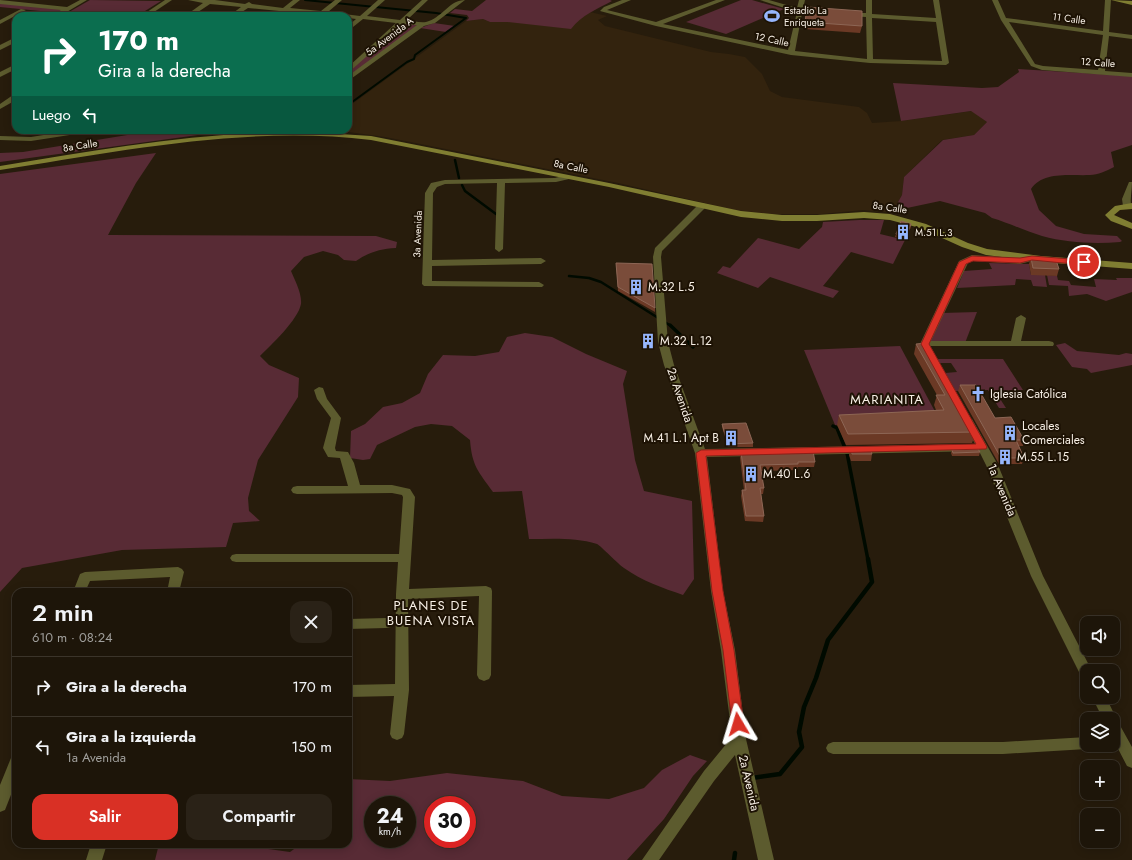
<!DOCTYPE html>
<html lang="es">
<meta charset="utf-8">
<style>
body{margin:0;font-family:Jost,sans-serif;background:#2a2217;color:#f1f3f6;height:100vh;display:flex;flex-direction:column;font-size:15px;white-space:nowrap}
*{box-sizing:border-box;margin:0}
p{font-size:13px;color:#a09f9c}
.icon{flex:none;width:22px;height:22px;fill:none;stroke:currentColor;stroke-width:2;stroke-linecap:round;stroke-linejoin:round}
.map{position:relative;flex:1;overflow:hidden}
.drawer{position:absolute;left:12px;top:588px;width:340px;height:260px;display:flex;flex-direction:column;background:#1d1509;border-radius:12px;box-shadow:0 2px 10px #0003,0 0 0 1px #3b342a}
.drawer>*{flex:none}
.banner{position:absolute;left:12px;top:12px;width:340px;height:122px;border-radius:12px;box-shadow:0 2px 10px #0003,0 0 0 1px #3b342a;background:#0b6e4f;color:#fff;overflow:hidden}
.fabs{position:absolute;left:1080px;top:616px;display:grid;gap:8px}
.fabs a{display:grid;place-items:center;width:40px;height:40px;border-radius:8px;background:#1d1509;box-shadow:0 2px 10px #0003,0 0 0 1px #3b342a;font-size:20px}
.speed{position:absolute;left:364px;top:796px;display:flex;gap:8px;font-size:20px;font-weight:700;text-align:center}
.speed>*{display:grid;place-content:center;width:52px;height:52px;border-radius:50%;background:#1d1509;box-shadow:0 2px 10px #0003,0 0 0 1px #3b342a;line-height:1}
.speed small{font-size:10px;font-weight:400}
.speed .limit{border:6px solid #d22;background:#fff;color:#111}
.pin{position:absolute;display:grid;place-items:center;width:34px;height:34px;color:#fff;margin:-17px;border:2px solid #fff;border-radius:50%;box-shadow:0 1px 4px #0007}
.me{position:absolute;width:44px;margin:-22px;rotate:353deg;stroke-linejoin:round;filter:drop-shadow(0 0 3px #0008)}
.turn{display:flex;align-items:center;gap:14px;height:84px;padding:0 20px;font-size:18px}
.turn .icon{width:52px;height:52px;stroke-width:2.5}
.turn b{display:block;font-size:28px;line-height:34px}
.then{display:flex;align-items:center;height:38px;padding:0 20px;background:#0003;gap:8px;font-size:15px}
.round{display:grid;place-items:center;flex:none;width:42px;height:42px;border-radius:12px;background:#2a2217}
.summary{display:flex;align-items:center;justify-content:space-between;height:68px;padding:0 20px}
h1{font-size:24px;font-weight:600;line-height:30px}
.action{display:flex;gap:8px;margin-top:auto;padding:8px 20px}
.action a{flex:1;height:46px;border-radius:12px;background:#d93025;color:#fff;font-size:16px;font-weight:600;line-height:46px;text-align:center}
.action a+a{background:#2a2217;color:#f1f3f6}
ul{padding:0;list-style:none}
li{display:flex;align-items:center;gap:12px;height:60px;padding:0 20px;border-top:1px solid #3b342a}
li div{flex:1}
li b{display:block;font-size:15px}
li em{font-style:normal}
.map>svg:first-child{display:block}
.built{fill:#33230e}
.green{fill:#582b35;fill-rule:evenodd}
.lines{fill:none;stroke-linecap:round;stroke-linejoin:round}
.stream-far3{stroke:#000a00;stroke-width:2}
.stream-far2{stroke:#000a00;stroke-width:2.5}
.stream-far1{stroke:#000a00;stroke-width:3.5}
.stream{stroke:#000a00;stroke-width:4.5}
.minor{fill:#5c5b2e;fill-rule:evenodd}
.secondary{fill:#807e32;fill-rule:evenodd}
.wall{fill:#6b3925}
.shaded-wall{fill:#492513}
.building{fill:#7a4c3a;stroke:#8d6655}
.route{fill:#d93025;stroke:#8d1f18}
.labels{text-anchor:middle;stroke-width:4;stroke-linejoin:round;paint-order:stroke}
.far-poi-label{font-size:10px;fill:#f7efe5;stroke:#1d1204;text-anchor:start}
.far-street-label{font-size:10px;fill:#f7efe5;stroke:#1d1204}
.poi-label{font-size:12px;fill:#f7efe5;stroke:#1d1204;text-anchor:start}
.street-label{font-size:12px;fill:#f7efe5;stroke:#1d1204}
.neighbourhood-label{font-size:13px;letter-spacing:1px;fill:#f7efe5;stroke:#1d1204}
</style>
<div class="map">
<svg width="1132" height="860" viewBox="0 0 1132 860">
<rect width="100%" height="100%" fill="#271c0c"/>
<polygon class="built" points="590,12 607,16 598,20 605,26 711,52 729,54 745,57 762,74 770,91 782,97 859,107 867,113 872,123 901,121 972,111 987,122 974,135 942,140 904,177 902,195 893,211 886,212 863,210 822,214 772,214 735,210 618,183 385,137 334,130 348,130 348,107 466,21 483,19 490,22 577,21"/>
<g class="green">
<polygon points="90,0 161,1 137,16 62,16"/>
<path d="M486 0H610L612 1C597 9 582 15 571 29L507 22H490L483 19 466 21 469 18 467 15 450 13 455 9 472 11Z"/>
<polygon points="741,0 752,0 784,9 726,34 686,22"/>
<polygon points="0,2 68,9 60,13 0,7"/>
<polygon points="401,21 422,24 356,73 348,72"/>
<polygon points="434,23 455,26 446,32 420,28"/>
<path d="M1018 69 1132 76V145L1111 152 1114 167C1106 171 1098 175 1090 175 1071 176 1043 171 1031 189L1039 210 1056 226 1084 234 1117 236 1122 241 1120 242C1095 244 1067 243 1042 236 1025 231 1009 223 992 218L985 213 940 201 893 211 902 195 904 177 943 140 974 135 987 122 971 111 901 121 893 83 982 88 998 87 1019 72Z"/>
<polygon points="158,130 317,130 221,132 198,135 0,162 0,153 23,152"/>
<path d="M156 153 136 183 108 235 376 236 397 242 396 248C380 249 369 252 356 261L344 260 338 255 323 251 304 257 291 271C295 281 302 293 301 304 298 320 271 345 260 356L269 365 299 378 298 397 258 460 248 498 249 511 260 521 233 523 226 547 122 550 22 568 0 592V174Z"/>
<polygon points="859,220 884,220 880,234 905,240 893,264 851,252 823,286 839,291 833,298 770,277 758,288 717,273 723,266 730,268 758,238 799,249 822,227 823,222"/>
<polygon points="989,263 1029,264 1031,275 1045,275 1047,287 1033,286 1031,280 1016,279 1015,285 957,288 964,271 992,269"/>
<polygon points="1047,275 1057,276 1058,280 1069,281 1071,285 1096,287 1094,279 1117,280 1116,278 1132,278 1132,292 1106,301 1087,294 1069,296 1068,286 1049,285"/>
<polygon points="977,312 965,343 928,343 942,313"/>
<path d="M525 333 552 337 586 354 627 371 623 384 635 460 644 491 692 501 694 579 683 595C663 588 642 581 624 568 618 564 601 546 597 544 575 537 551 539 529 539L522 491 493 492C478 471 472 466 470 440L452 426 431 424 415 427 377 445 370 459 363 460 350 458 351 431 365 424 383 407 402 403 420 393 428 374 443 355 475 356 499 352 507 337Z"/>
<polygon points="1065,343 1077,351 1119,355 1126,353 1132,354 1132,365 1091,373 1087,369 1072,367 1056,345"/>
<polygon points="900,346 939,419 835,425 804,350"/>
<polygon points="937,359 1003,359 1023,390 995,391 1006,408 999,408 988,390 955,391 945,373 957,372 951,363 939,363"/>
<path d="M690 755 707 761 693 776 664 819 627 860H155L159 844 254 847 290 852 301 844H348V779L390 781 447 773 523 781 562 796 609 799 644 788 662 770ZM373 805H407V839H373ZM433 805H467V839H433Z"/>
</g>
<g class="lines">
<polyline class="stream-far3" points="305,0 436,13 466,18 415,55 414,59 407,62 348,105"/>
<g class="stream-far2">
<polyline points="455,160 459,178"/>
<polyline points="462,185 465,191 496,214"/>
<polyline points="569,276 589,278 601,282 671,326"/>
</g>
<g class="stream-far1">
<polyline points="670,325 693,347"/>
<polyline points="833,426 837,428 847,453 868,560"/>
</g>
<g class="stream">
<polyline points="752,778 780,774 802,747 799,732 804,707 816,678 828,640 872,582 868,559"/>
<polyline points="734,860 735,853"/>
</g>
<g class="minor">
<polygon points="0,0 67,7 80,0 87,0 60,16 52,16 61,10 0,4"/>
<polygon points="165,0 172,0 148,16 141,16"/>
<path d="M188 0H215L245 4 249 2 252 4 283 8 293 0H300L290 8 321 11 335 0H342L328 12 360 16 378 0H385L367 16 400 20 422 0H428L407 20C414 21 423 24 429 21 443 16 450 0 465 0L435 23 424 26 348 81V76L417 25 403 24 348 73V67L396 23 363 19 348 31V26L356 19 348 18V16H316L317 15 285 11 282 13 279 11 248 8 236 16H229L241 7 210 4 192 16H185L203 3Z"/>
<path d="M622 0H631L607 10 656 22 716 0H725L663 24 788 50 797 12 760 0H769L797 8 799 0H805L803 9 821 10 824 12 821 14 802 13 795 51 867 59 866 17 846 16 844 15V13H866V0H872V14L936 18 933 0H939L949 63 946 65 870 63 791 55 656 26 600 11 604 7ZM872 18 936 22 942 61 873 59Z"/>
<path d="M992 0H998L1006 18 1103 31 1105 0H1111L1109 32 1132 35V39L1109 36 1105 71 1132 73V77L1042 70 1031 66 1001 20ZM1009 22 1103 35 1098 70 1043 66 1035 64Z"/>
<polygon points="21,9 26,10 0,24 0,20"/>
<polygon points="16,37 16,42 0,50 0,45"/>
<polygon points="16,64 16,69 0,77 0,72"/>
<polygon points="13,95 16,95 16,100 0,109 0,104"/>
<polygon points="75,130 93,130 89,132 31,141 0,140 0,136 31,137"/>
<polygon points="566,175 569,175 569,179 556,182 505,183 503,249 499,252 495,249 497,183 445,184 437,187 433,193 432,260 541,258 546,261 541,264 432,266 432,281 539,282 544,285 542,287 424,286 422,284 425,193 431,183 445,180 555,178"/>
<path d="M1129 182H1132C1132 190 1130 198 1131 206L1127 209 1123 206 1122 199Z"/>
<polygon points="702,203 705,204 706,206 705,208 662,251 661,257 668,342 674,365 705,449 975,444 963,421 968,418 972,419 998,465 1043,576 1092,671 1087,671 1087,680 1082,678 1031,576 986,465 979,451 707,457 723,591 735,650 746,739 774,860 758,860 735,755 714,781 659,860 642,860 704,771 732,737 721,650 711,591 695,453 664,365 658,342 653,257 655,248 699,204"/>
<polygon points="972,255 1020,258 1032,255 1036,258 1035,260 1020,264 973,261 968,263 931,341 1011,341 1016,318 1021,315 1026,318 1021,341 1049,341 1053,342 1054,344 1053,346 921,346 920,344 959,261"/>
<polygon points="319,387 323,388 327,399 341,418 335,448 336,451 348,452 354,463 360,485 392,485 410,489 415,497 409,589 486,586 491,588 492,591 491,675 489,679 484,681 479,679 477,675 479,596 408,599 409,690 404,734 402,738 397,740 392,738 390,734 394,696 348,697 348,685 395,684 396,594 398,562 236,562 232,561 230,558 232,555 236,554 399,554 403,497 402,495 392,493 297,494 293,493 291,490 293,487 297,486 348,486 340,458 328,457 323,448 331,418 317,399 314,390"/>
<polygon points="178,567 182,569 184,572 179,592 167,592 170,577 90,581 85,592 73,592 80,574 85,572"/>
<polygon points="386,618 391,619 393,623 391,627 386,628 348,629 348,619"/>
<polygon points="1092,697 1106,697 1117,720 1132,747 1132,768 1127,766 1113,739 1113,719 1103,719"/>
<polygon points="1087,737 1087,745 1093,745 1092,747 1087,749 1003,754 833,754 828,752 826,748 828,744 833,742 1003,742"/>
<polygon points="16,756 16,782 5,810 0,812 0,785 11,758"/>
<polygon points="91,844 107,844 102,860 86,860"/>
</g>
<g class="secondary">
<polygon points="1111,0 1132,1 1132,5"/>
<path d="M308 132 371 136 609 183 741 211 782 215H817L864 212 890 214 926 224 968 243 987 249 1041 256 1132 263V269L1041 262 986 255 962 247 920 228 890 220 864 218 817 221H782L741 217 609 187 371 140C248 125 121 151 0 170V166C102 149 204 131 308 132Z"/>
<polygon points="1132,203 1132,209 1120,210 1114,215 1132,223 1132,229 1111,221 1105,215 1115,206"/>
</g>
</g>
<g class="wall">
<polygon points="807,7 862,26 860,33 804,29"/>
<polygon points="911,224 911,227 905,240 895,237 896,234"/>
<polygon points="1031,258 1059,269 1057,276 1031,275 1029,264"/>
<polygon points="616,263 655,308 655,312 618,291"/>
<polygon points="916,344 976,432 972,443 846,445 837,425 839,415 936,410 934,405 937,395 914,354"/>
<polygon points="960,385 995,418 1024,440 1023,446 1019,446 1024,458 1022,464 999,464 958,391"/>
<polygon points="722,424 753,443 753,447 728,447 722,427"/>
<polygon points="851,448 872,454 871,461 851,461 849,455"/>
<polygon points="952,450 980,452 979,456 952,456 951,453"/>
<polygon points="741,452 815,462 814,467 798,467 798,470 761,471 764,488 763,494 761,494 764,516 763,522 745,521 741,496 742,490 744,490 740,458"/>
</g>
<polygon class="shaded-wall" points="911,224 911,227 905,240 906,237"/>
<g class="building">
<polygon points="807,7 862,11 862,26 805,22"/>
<polygon points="901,221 911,224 906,237 896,234"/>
<polygon points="1031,258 1056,260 1059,269 1033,268"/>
<polygon points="616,263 652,264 655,308 618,287"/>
<polygon points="926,343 976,432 848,434 839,415 944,410 936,395 945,395 916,344"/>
<polygon points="960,385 976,385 995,418 1011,417 1024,440 1016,440 1024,458 1001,458"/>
<polygon points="746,423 753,443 728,444 722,424"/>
<polygon points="851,448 870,448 872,454 852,454"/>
<polygon points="978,449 980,452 953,453 952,450"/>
<polygon points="813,451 815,462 798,462 798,464 760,465 764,488 760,488 764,516 746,516 742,490 746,490 741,452"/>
</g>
<polygon class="route" points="972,256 1020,258 1032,256 1084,260 1088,262 1084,265 1032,260 1020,263 973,261 966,264 929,344 987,447 986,449 706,456 723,591 734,650 744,724 742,728 738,729 733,728 732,724 723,650 712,591 696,453 701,450 976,444 921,344 959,262"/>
<defs>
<symbol id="stadium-bare" viewBox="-9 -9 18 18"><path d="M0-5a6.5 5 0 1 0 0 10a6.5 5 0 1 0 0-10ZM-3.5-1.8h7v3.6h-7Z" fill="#96b6fd" stroke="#1d1204" stroke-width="2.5" paint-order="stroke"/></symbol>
<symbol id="building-bare" viewBox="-9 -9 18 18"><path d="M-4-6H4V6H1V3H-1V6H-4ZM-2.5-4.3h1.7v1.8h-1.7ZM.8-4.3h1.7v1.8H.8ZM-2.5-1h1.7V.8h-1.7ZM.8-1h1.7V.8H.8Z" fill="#96b6fd" stroke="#1d1204" stroke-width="2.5" paint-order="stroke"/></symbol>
<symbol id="church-bare" viewBox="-9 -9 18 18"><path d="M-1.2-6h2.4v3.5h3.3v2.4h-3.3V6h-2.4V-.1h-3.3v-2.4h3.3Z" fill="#96b6fd" stroke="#1d1204" stroke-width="2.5" paint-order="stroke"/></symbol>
</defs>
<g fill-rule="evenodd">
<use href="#stadium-bare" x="761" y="5" width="22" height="22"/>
<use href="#building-bare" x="892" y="221" width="22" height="22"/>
<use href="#building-bare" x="625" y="276" width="22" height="22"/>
<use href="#building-bare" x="637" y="330" width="22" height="22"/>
<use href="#church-bare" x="967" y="383" width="22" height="22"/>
<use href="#building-bare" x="999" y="422" width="22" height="22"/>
<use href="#building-bare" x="720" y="427" width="22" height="22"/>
<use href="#building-bare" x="994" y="446" width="22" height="22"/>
<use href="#building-bare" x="740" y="463" width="22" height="22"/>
</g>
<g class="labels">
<g class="far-poi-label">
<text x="784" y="14">Estadio La<tspan x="784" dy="12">Enriqueta</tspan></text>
<text x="915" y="236">M.51 L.3</text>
</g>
<g class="far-street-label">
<text transform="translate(1069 18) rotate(8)" y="4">11 Calle</text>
<text transform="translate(389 36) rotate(-37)" y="4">5a Avenida A</text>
<text transform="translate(772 39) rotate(12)" y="4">12 Calle</text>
<text transform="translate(1098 62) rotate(4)" y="4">12 Calle</text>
<text transform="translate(80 145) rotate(-9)" y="4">8a Calle</text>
<text transform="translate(571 166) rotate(11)" y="4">8a Calle</text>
<text transform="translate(890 207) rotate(8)" y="4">8a Calle</text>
<text transform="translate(417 234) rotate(-88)" y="4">3a Avenida</text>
</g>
<g class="poi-label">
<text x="648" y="291">M.32 L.5</text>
<text x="660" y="345">M.32 L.12</text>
<text x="990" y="398">Iglesia Católica</text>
<text x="1022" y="430">Locales<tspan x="1022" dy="14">Comerciales</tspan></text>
<text x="719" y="442" text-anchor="end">M.41 L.1 Apt B</text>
<text x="1017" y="461">M.55 L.15</text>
<text x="763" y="478">M.40 L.6</text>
</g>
<g class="street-label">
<text transform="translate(680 395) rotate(71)" y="4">2a Avenida</text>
<text transform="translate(1002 490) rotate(67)" y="4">1a Avenida</text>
<text transform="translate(749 783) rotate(77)" y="4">2a Avenida</text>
</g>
<g class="neighbourhood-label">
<text x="887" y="404">MARIANITA</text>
<text x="431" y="610">PLANES DE<tspan x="431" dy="15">BUENA VISTA</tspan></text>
</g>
</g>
</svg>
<div class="fabs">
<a><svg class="icon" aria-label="sound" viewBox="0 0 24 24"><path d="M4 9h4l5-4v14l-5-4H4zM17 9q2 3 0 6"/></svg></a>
<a><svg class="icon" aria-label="search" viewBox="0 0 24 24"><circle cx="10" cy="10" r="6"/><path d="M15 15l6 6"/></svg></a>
<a><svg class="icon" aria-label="layers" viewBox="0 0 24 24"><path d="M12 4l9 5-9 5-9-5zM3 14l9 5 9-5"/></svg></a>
<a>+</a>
<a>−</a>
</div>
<div class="speed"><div>24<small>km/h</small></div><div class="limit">30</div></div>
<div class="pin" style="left:1084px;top:262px;background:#d93025"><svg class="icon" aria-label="arrive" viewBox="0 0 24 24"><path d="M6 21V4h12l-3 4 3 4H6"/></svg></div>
<svg class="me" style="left:738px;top:724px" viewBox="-20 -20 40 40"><path d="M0-17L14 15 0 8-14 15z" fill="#d93025" stroke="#fff" stroke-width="4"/></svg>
<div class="banner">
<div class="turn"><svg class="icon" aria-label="right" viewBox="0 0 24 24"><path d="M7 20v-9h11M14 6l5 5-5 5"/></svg><div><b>170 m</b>Gira a la derecha</div></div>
<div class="then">Luego<svg class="icon" aria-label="left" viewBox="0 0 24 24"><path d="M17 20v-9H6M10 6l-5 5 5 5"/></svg></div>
</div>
<section class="drawer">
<div class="summary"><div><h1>2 min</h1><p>610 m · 08:24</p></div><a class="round"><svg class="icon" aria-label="close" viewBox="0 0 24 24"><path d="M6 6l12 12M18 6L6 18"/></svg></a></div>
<ul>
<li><svg class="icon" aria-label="right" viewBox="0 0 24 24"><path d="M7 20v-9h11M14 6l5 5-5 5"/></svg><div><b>Gira a la derecha</b></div><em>170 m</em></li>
<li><svg class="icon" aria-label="left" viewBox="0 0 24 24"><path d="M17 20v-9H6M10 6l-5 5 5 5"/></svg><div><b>Gira a la izquierda</b><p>1a Avenida</p></div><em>150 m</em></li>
</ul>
<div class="action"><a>Salir</a><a>Compartir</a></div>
</section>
</div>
